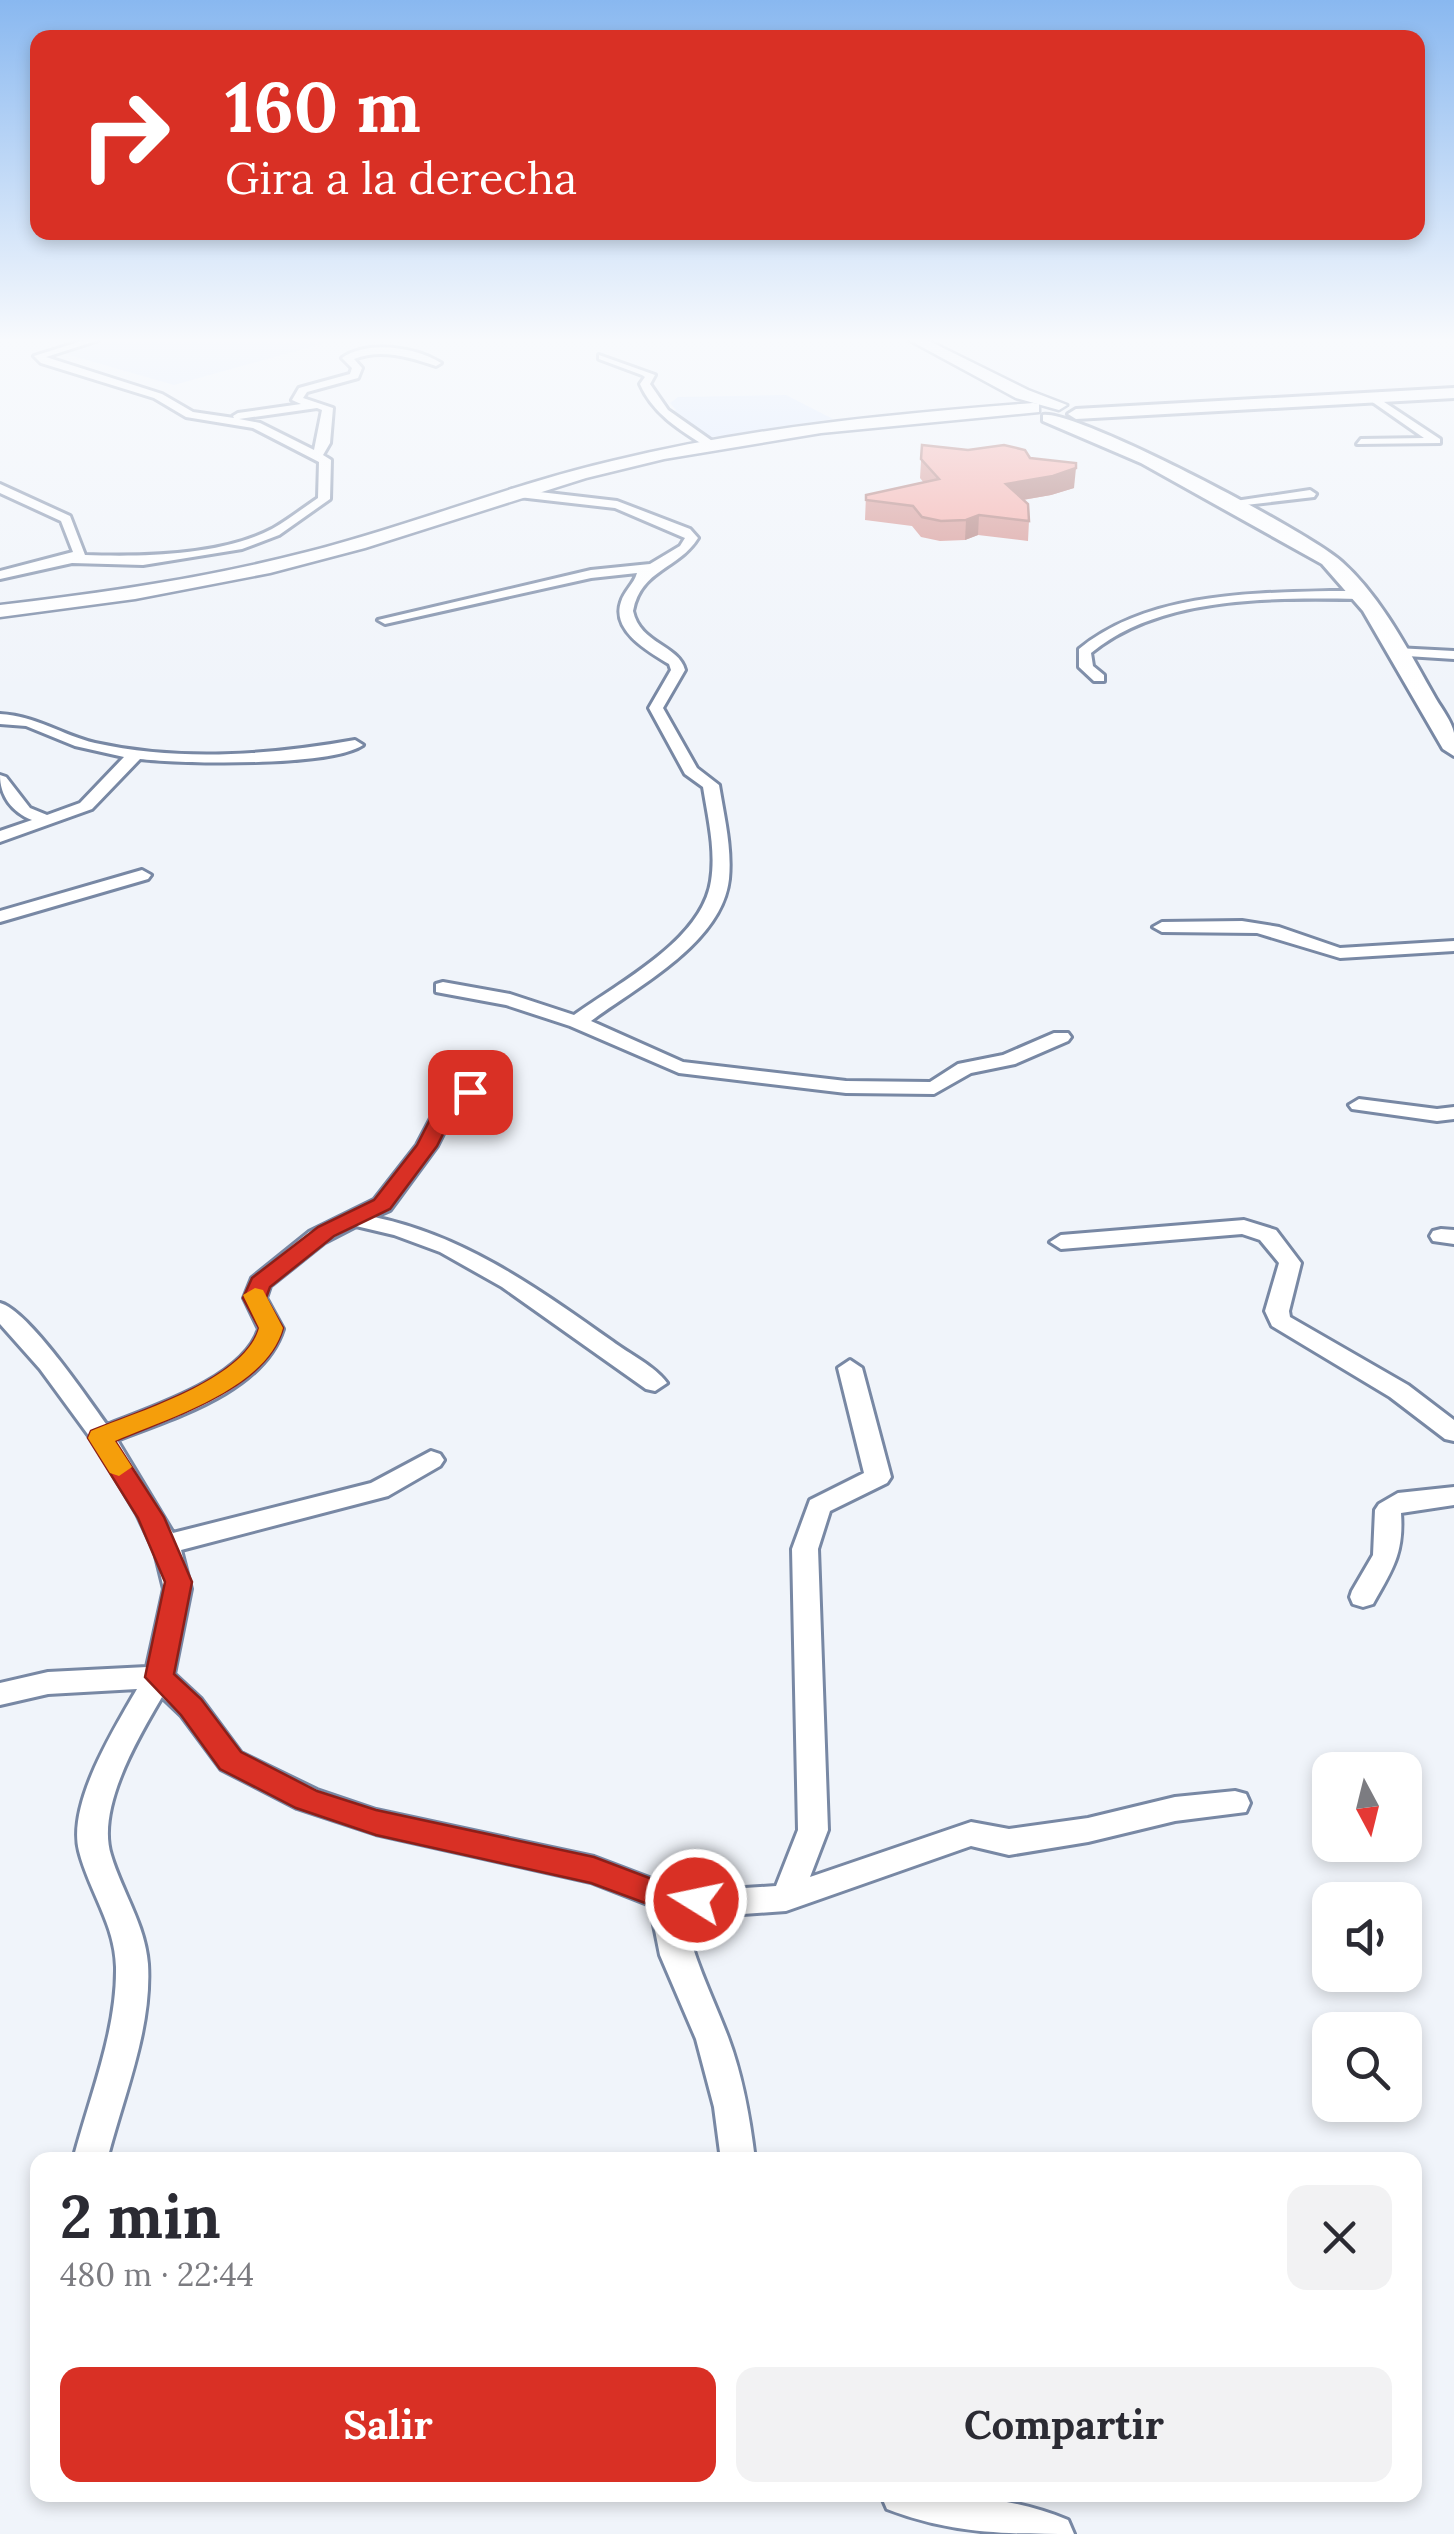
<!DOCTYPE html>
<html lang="es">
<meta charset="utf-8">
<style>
body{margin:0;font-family:Lora,serif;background:#f2f2f3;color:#2b2b33;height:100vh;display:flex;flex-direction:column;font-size:38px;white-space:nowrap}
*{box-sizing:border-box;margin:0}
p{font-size:32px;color:#7c7c81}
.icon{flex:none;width:55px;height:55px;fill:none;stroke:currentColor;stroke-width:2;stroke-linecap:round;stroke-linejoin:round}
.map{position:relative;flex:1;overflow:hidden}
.sheet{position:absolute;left:30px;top:2152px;width:1392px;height:350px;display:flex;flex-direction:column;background:#fff;border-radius:20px;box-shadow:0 5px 15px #0003}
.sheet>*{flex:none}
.banner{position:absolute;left:30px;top:30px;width:1395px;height:210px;border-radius:20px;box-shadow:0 5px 15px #0003;background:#d93025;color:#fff;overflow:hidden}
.needle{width:65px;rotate:173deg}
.buttons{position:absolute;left:1312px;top:1752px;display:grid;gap:20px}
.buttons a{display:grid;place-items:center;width:110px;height:110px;border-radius:20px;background:#fff;box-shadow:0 5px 15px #0003;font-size:50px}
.pin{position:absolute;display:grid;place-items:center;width:85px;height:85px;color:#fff;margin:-42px;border-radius:20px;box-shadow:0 5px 15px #0006}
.me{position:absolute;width:110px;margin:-55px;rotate:280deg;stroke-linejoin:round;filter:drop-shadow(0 0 8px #0008)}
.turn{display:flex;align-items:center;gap:35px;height:210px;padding:0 30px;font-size:45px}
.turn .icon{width:130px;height:130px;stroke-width:2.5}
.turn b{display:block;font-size:70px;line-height:85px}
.round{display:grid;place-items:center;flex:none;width:105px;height:105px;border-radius:20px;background:#f2f2f3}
.headline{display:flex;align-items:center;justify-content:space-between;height:170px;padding:0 30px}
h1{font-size:60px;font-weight:700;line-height:75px}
.primary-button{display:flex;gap:20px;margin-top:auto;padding:20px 30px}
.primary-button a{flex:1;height:115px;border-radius:20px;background:#d93025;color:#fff;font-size:40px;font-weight:700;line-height:115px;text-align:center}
.primary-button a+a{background:#f2f2f3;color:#2b2b33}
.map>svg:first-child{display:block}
.built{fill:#dbe8ff}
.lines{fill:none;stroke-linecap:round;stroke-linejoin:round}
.street-casing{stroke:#7888a4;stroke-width:6}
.secondary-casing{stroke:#7888a4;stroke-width:6}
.primary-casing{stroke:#7888a4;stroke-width:5}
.street{fill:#fff;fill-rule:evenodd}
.secondary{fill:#fff;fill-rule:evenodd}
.primary{fill:#fff;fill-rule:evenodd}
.wall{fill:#d48d89}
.shaded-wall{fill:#ac736f}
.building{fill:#f6a49f;stroke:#ac736f;stroke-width:2.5}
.route{fill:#d93025;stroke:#8d1f18;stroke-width:2.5}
.slow{fill:#f59e0b}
</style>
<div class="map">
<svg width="1454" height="2534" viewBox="0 0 1454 2534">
<rect width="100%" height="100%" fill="#f0f4fa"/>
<g class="built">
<polygon points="97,340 335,340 174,385 59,352"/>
<polygon points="786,395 833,419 706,438 668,412 676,410 670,403 678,397"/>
</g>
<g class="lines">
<defs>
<g id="street">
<path d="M85 340H99L46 357 162 394 193 412 234 418 233 416 238 413 301 404 292 400 299 388 350 374 352 368 342 358C368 340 415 347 441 363L436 366C410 357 380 348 354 359L362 368 358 378 307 392 303 398 333 408 330 443 323 455 331 460 330 499 279 535 242 549 143 565 72 563 0 579V571L73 552 61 521 0 493V484L70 516 85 555C141 557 221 556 272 529 288 520 303 508 318 498L319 462 253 428 186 417 154 398 41 363 34 356ZM317 408 322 410 314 450 260 423 239 419Z"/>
<path d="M599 355 655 375 650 384 668 410 715 443V447H707C680 430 653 414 640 384L645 377 642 375 599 359Z"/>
<polygon points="1375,396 1440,439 1440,443 1357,444 1361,439 1424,438 1371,401"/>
<path d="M514 489 617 501 690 529 698 538C679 569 641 569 633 611 640 644 679 645 685 670L663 708 697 768 719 785C724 816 732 847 729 879 722 943 638 986 591 1021L683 1062 846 1081 930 1082 958 1064 1003 1055 1054 1033H1068L1071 1037 1068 1041 1015 1064 971 1073 934 1094 846 1093 679 1073 570 1026 506 1005 436 992V984L443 982 510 994 574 1015C620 982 702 940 711 881 716 850 708 818 703 787L685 774 649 708 671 670 669 664C649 652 611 631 621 602 624 591 634 584 637 573L591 578 385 624 378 620 591 570 650 564 680 546 685 538 615 508 510 496V490Z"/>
<polygon points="1310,490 1316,494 1314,497 1228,507 1222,503"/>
<path d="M1330 591H1359L1366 595 1359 599C1273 598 1161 595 1091 653L1093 666 1104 675V681H1094L1079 667V649C1146 594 1246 593 1330 591Z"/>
<polygon points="1396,648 1454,651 1454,659 1391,655 1389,652"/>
<path d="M0 714C36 716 62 735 95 743 180 762 270 755 355 740L363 745C331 767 182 764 140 759L92 809 0 842V831L32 820C12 812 0 796 0 775L6 777 30 808 47 815 80 803 124 757 75 746 26 726 0 724Z"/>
<polygon points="142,870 151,875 148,879 0,922 0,911"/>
<polygon points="1242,921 1279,927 1340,948 1454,941 1454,951 1340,958 1257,933 1162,932 1153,927 1162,922"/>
<path d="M470 1086 477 1088 480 1092 454 1112 437 1146 390 1210 374 1217C465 1236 537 1288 612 1341 629 1354 655 1366 667 1383L655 1391 646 1389 502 1287 440 1252 394 1235 356 1226 325 1242 270 1286 266 1298 283 1329C263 1392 173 1418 117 1440L173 1533 371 1483 431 1451 440 1454 444 1460 440 1466 388 1496 181 1550 191 1589 174 1674 201 1699 241 1753 317 1790 376 1810 594 1857 665 1884 729 1889 776 1886 798 1830 792 1549 810 1500 864 1473 838 1368 850 1360 862 1368 891 1477 887 1483 830 1511 818 1549 828 1830 810 1877 971 1822 1009 1829 1088 1818 1175 1797 1235 1791 1246 1794 1250 1803 1246 1812 1175 1821 1088 1842 1009 1855 971 1846 786 1911 729 1915 683 1912C693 1958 711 1993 728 2037 743 2077 750 2118 755 2160H721L714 2107 696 2039 660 1955 650 1905 591 1882 376 1834 297 1808 221 1769 181 1715 162 1697C139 1736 96 1808 111 1855 122 1892 145 1924 148 1964 152 2030 123 2097 107 2160H73C89 2098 117 2032 116 1967 115 1924 89 1891 79 1851 67 1804 114 1729 137 1689L48 1694 0 1705V1683L48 1672 147 1667 164 1589 155 1552 137 1514 95 1444 40 1369 0 1324V1303C28 1310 88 1399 107 1425 152 1407 244 1378 259 1329L244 1298 252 1278 309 1232 374 1200 417 1145 438 1105Z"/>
<polygon points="1359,1099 1437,1109 1454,1107 1454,1119 1437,1121 1352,1109 1349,1105"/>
<polygon points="1244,1220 1276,1230 1301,1263 1289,1311 1290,1317 1408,1385 1454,1420 1454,1441 1445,1439 1390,1397 1272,1326 1265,1311 1279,1263 1260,1240 1242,1234 1061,1249 1050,1242 1061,1235"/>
<polygon points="1441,1229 1454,1230 1454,1244 1433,1241 1430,1236 1433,1231"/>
<path d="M1454 1487V1505L1401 1513C1404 1554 1392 1570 1373 1604L1363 1607 1353 1604 1350 1597 1352 1591 1373 1555 1375 1510 1379 1504 1398 1493Z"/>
<path d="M881 2495C948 2495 1005 2494 1068 2520L1074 2534C1007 2534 951 2534 887 2509Z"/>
</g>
<g id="secondary">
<polygon points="1454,388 1454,398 1076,419 1068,414 1076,409"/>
<path d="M1043 415C1078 410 1311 533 1342 562 1383 599 1409 652 1436 699 1442 709 1452 722 1454 733 1454 740 1454 749 1454 756L1443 749 1363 611 1322 564 1141 463 1043 421Z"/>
</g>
<g id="primary">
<polygon points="909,340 927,340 1028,390 1067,405 1059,410 1016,398"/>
<path d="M1033 403 1039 404V412L821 433 664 459 586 478 365 548 270 573 135 599 0 617V605C103 593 206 578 307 552 410 526 509 485 612 461 751 427 891 414 1033 403Z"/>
</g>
</defs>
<use href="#street" class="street-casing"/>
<use href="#secondary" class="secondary-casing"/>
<use href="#primary" class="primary-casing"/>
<use href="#street" class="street"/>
<use href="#secondary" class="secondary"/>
<use href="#primary" class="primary"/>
</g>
<polygon class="wall" points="922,445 1030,458 1074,488 1051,495 1023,500 1029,521 1028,541 978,535 965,540 940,541 921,537 912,526 865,520 866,495 924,483 920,478"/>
<g class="shaded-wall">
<polygon points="1076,468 1074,488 1051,495 1004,503 1006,484"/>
<polygon points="979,515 978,535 965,540 966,520"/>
</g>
<polygon class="building" points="922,445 968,450 1004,445 1025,450 1030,458 1076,463 1076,468 1053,476 1006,484 1028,504 1029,521 979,515 966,520 941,521 922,517 913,506 866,500 866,495 939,479 921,459"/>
<linearGradient id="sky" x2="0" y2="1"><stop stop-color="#89b8f0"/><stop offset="0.49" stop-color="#f8fafd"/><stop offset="1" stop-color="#f8fafd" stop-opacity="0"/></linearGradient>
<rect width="1454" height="694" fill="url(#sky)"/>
<path class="route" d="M470 1086 480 1092 454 1112 437 1146 390 1209 334 1236 270 1287 266 1298 283 1328C267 1389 168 1418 115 1441L164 1517 192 1582 174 1674 201 1699 241 1752 317 1791 376 1810 594 1857 665 1884 707 1890 712 1900 707 1909 696 1913 664 1910 591 1883 376 1835 296 1808 220 1769 181 1715 145 1677 165 1582 138 1518 88 1438 91 1431C137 1412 245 1380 259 1328L243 1298 252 1278 318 1227 374 1200 417 1145 438 1104Z"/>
<path class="slow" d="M255 1288 263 1290 283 1328C267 1389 168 1418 115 1441L132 1467 119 1476 110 1473 88 1438 91 1431C137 1412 245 1380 259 1328L243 1295Z"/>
</svg>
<div class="buttons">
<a><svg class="needle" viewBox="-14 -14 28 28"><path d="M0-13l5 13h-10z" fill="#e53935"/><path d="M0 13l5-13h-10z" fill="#7c7c81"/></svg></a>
<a><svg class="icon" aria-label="sound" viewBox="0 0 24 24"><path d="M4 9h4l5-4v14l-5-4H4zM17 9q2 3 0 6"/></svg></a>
<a><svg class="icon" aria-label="search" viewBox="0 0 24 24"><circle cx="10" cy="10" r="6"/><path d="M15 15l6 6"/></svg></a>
</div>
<div class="pin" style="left:470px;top:1092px;background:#d93025"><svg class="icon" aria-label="arrive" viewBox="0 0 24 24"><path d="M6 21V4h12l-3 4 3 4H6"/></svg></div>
<svg class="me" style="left:696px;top:1900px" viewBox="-20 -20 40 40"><circle r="17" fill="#d93025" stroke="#fff" stroke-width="3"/><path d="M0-11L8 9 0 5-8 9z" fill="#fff"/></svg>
<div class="banner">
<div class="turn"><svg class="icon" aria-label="right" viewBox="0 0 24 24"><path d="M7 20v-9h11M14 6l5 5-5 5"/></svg><div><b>160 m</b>Gira a la derecha</div></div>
</div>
<section class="sheet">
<div class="headline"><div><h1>2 min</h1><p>480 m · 22:44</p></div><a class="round"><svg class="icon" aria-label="close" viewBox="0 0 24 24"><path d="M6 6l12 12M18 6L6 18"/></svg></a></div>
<div class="primary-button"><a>Salir</a><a>Compartir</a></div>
</section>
</div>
